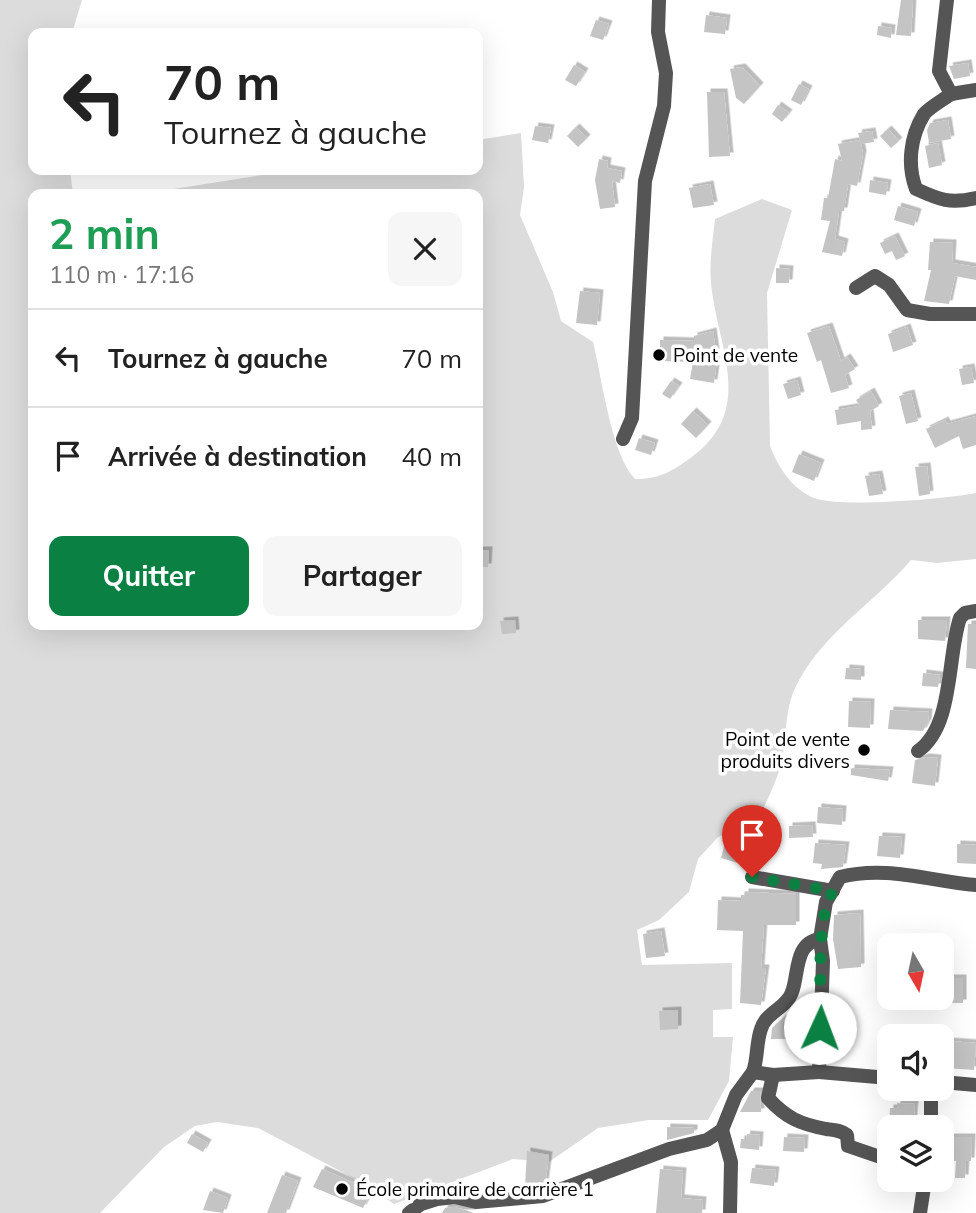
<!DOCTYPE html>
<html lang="fr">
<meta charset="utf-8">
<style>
body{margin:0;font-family:Mulish,sans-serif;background:#f6f6f6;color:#222;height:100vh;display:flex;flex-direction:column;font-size:26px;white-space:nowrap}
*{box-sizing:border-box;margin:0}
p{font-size:23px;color:#767676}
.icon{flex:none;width:38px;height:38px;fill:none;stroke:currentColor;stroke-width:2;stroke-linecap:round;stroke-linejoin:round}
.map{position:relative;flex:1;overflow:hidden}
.side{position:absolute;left:28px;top:189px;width:455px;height:441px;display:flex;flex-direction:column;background:#fff;border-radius:14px;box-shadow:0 7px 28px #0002}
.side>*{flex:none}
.hud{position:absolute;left:28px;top:28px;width:455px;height:147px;border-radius:14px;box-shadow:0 7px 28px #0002;background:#fff;color:#222;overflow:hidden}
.needle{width:46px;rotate:171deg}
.buttons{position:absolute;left:877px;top:933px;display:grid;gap:14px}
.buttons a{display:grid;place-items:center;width:77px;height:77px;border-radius:14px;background:#fff;box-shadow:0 7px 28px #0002;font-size:35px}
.pin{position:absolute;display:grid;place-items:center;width:60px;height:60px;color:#fff;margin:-72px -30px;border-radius:50% 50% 50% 0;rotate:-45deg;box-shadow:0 0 7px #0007}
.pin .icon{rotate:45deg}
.me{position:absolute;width:77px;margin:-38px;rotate:2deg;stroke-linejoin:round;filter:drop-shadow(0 0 5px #0008)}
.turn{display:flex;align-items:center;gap:24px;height:147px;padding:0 21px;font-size:32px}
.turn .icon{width:91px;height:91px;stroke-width:2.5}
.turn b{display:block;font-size:49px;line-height:60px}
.round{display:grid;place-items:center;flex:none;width:74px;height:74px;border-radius:14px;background:#f6f6f6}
.overview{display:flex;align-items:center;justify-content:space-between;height:119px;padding:0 21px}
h1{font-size:42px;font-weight:700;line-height:52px;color:#1e9e55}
.button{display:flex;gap:14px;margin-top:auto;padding:14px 21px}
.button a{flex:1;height:80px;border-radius:14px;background:#0b8043;color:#fff;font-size:28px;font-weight:700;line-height:80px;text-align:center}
.button a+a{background:#f6f6f6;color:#222}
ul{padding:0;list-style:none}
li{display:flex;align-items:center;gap:21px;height:98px;padding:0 21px;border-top:2px solid #e0e0e0}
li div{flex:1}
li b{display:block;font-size:26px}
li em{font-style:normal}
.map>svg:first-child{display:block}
.green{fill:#dcdcdc}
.building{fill:#c4c4c4;filter:url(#shadow)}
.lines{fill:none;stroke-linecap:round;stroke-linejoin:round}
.minor{stroke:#555;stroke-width:14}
.route{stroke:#0b8043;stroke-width:12;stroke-dasharray:0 21.6}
.poi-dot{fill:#000;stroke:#fff;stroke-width:2.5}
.labels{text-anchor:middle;stroke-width:7;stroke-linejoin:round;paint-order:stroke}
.poi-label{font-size:19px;fill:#000;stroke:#fff;text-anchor:start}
</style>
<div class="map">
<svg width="976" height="1213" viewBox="0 0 976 1213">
<defs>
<filter id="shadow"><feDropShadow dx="3.5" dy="-3.5" stdDeviation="0" flood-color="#0004"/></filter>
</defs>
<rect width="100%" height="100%" fill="#fff"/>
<path class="green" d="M0 0H82L72 33H33V170H70L73 194H33V625H478V194H142L294 170H478V140L521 133 524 187 520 215 553 292 561 321 593 342C602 378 611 454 635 479 660 479 673 471 693 456 756 408 717 347 711 283 709 262 713 239 715 219L762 199 792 210 767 293 770 446C778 467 792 489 814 498 840 508 946 499 976 493V559L937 563 911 560C873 605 817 636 793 693 784 715 787 744 780 767 775 786 765 804 757 822L718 837 698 859 689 892 659 920 637 930 642 965 732 963V1009L713 1010V1037H733L729 1081 708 1120H649L598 1128 549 1162 513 1159 394 1204 365 1184 258 1128 217 1122 195 1126 164 1147 100 1213H0Z"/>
<g class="building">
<polygon points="901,0 913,0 911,36 896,35"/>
<polygon points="706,15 727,18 725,34 704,32"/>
<polygon points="596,20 609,24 603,40 590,36"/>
<polygon points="878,26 892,28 891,38 877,35"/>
<polygon points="968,63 970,76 954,79 949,66"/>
<polygon points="574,65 585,72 576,86 565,80"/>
<polygon points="742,67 760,86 744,104 736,98 730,69"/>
<polygon points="799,84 809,89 801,105 791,100"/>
<polygon points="707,92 724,92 730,156 709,157"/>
<polygon points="778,105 789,113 782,122 772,114"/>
<polygon points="948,120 951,139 929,143 927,130 930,123"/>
<polygon points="535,126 551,128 548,143 532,140"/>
<polygon points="576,127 587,138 578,147 567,136"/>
<polygon points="888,129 899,141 891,148 880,136"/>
<polygon points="872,131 874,142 861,144 863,154 857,186 848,184 844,211 839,211 835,239 845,242 842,256 822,252 830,221 821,220 824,198 828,198 835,159 842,161 838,144 860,140 858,133"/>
<polygon points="938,143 942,165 929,168 925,146"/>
<polygon points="599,159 608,161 607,168 622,171 620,183 612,181 615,207 600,209 595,180"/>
<polygon points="870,180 888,183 886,195 869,192"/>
<polygon points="710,184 714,205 693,208 689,188"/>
<polygon points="898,206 918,212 914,226 894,220"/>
<polygon points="895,236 905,256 896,260 892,251 885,254 880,243"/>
<polygon points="930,242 953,243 952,263 976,267 976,280 955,276 949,304 924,301 931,270 928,270"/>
<polygon points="776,268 790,269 789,283 776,283"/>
<polygon points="580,291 600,293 597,325 576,323"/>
<polygon points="829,326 841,361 847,357 855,369 845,375 849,388 831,393 821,360 817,362 807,333"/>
<polygon points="907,327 913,345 893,352 888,334"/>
<polygon points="713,331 717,360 714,383 690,379 693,362 660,361 660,340 694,341 694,336"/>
<polygon points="971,367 974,383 962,385 959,369"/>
<polygon points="797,380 801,395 788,399 783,384"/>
<polygon points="671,381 679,386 670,399 662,394"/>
<polygon points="871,391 879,406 870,411 872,429 861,430 861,421 837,425 835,410 860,406 856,400"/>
<polygon points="911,393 918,421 906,424 899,396"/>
<polygon points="693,411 708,425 696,438 681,424"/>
<polygon points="976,416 976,445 963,449 959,436 935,448 926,429 945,420 947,424"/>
<polygon points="639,438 655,443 651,455 635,450"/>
<polygon points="799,454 821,463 814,481 792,472"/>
<polygon points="927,466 930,494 919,496 915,467"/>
<polygon points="879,474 883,494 869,496 865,476"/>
<polygon points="478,550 489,550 488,567 478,567"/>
<polygon points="515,620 516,633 502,634 500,621"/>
<polygon points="918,620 947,620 945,641 918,639"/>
<polygon points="968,624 976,624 976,669 966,668"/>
<polygon points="846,668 861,669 861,680 845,679"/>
<polygon points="923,673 940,675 938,687 922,686"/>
<polygon points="849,701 871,702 870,728 848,727"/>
<polygon points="890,710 929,712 928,722 923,731 888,729"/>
<polygon points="926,757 938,758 935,786 912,783 915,760"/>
<polygon points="851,768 890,770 888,781 851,775"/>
<polygon points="818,807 843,809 842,825 817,823"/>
<polygon points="812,825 813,837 789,838 789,826"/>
<polygon points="879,836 902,837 900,858 877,856"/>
<polygon points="725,843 745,848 741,864 721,858"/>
<polygon points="815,843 846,845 843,867 821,869 822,864 813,863"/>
<polygon points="957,844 976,845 976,864 957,863"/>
<polygon points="745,892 796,894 796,925 764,925 761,968 766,968 761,1005 740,1003 743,931 717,930 718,900 741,901 741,895 745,895"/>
<polygon points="860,913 861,967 838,969 833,939 834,915"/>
<polygon points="661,931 665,956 646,958 643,934"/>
<rect x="942" y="978" width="21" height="25"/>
<polygon points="678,1010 678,1029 660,1030 659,1011"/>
<polygon points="784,1017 790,1017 789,1026 794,1026 793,1039 771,1039 772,1028"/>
<polygon points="948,1041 976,1043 974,1070 946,1068"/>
<polygon points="751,1091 760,1091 761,1112 740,1112"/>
<polygon points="897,1103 915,1104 913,1127 889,1127 890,1108 897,1108"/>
<polygon points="667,1127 694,1128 694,1133 667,1140"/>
<polygon points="192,1134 208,1143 203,1152 187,1143"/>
<polygon points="747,1134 760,1135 759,1150 740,1148 741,1139 746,1139"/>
<polygon points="784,1137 805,1138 804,1152 783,1151"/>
<polygon points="947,1137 972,1137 971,1161 966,1161 965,1178 955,1178 956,1161 946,1161"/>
<polygon points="527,1151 549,1155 545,1185 525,1188"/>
<polygon points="752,1168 776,1170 774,1186 750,1183"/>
<polygon points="322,1169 372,1191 363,1208 313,1187"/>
<polygon points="660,1169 683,1171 681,1198 703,1200 702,1213 656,1213"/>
<polygon points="282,1175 298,1181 286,1213 267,1213"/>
<polygon points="210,1191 228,1198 223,1213 203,1210"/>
<polygon points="454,1207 466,1210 473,1213 442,1213 445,1208"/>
</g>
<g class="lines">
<g class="minor">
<polyline points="947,0 939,71 951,94 976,90"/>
<path d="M951 94C943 100 930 107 924 114 910 137 907 165 916 189 940 200 950 204 976 198"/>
<polyline points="856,288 875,276 889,285 907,310 930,314 976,314"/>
<polyline points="623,439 632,418 645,181 664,106 666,73 658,32 659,0"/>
<path d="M918 751C954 726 947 656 960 618L965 613 976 611"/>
<polyline points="752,877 833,891"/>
<path d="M753 1072C758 1058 756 1043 761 1029 766 1012 787 1008 792 992 799 974 794 943 820 939"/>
<polyline points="819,1072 889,1078"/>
<path d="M773 1075 768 1098C786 1118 800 1124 826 1129 834 1130 840 1130 847 1135L848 1146 889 1160"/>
<polyline points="942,1082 976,1085"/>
<polyline points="931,1088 931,1127"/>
<polyline points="722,1130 731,1162 730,1213"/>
<path d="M409 1213 421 1204 437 1199 455 1197 476 1202 543 1196 669 1149 707 1140 722 1130 736 1095 753 1072 773 1075 819 1072 823 961 820 939 826 902 840 877C886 865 929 881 976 885"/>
<polyline points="920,1213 925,1180"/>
</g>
</g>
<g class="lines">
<path class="route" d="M752 877 833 891C815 919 822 991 820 1028"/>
</g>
<g class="poi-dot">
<circle cx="659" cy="355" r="7"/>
<circle cx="864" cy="750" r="7"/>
<circle cx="342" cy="1189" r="7"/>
</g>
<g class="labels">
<g class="poi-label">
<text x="673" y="362">Point de vente</text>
<text x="850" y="746" text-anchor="end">Point de vente<tspan x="850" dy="22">produits divers</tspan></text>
<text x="356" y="1196">École primaire de carrière 1</text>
</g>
</g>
</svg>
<div class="buttons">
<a><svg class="needle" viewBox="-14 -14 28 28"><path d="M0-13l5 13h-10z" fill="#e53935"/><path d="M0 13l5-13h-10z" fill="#767676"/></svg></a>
<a><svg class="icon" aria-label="sound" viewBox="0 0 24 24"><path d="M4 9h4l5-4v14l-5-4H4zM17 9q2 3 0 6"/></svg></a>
<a><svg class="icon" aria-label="layers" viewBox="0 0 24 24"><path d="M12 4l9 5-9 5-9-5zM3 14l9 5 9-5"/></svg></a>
</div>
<div class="pin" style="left:752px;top:877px;background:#d93025"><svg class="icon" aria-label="arrive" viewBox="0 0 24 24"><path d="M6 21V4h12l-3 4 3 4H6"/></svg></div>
<svg class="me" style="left:820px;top:1028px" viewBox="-20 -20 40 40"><circle r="19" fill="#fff"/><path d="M0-13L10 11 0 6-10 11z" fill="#0b8043"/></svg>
<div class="hud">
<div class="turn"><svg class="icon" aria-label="left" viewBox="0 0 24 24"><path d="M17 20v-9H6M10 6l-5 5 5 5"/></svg><div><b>70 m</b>Tournez à gauche</div></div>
</div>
<section class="side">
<div class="overview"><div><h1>2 min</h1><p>110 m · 17:16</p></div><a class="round"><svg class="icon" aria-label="close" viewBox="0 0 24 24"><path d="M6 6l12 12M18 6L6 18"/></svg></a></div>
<ul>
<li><svg class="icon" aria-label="left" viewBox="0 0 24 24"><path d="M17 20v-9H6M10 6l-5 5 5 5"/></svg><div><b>Tournez à gauche</b></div><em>70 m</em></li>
<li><svg class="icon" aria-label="arrive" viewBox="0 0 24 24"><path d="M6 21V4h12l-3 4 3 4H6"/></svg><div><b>Arrivée à destination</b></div><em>40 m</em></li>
</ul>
<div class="button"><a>Quitter</a><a>Partager</a></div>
</section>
</div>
